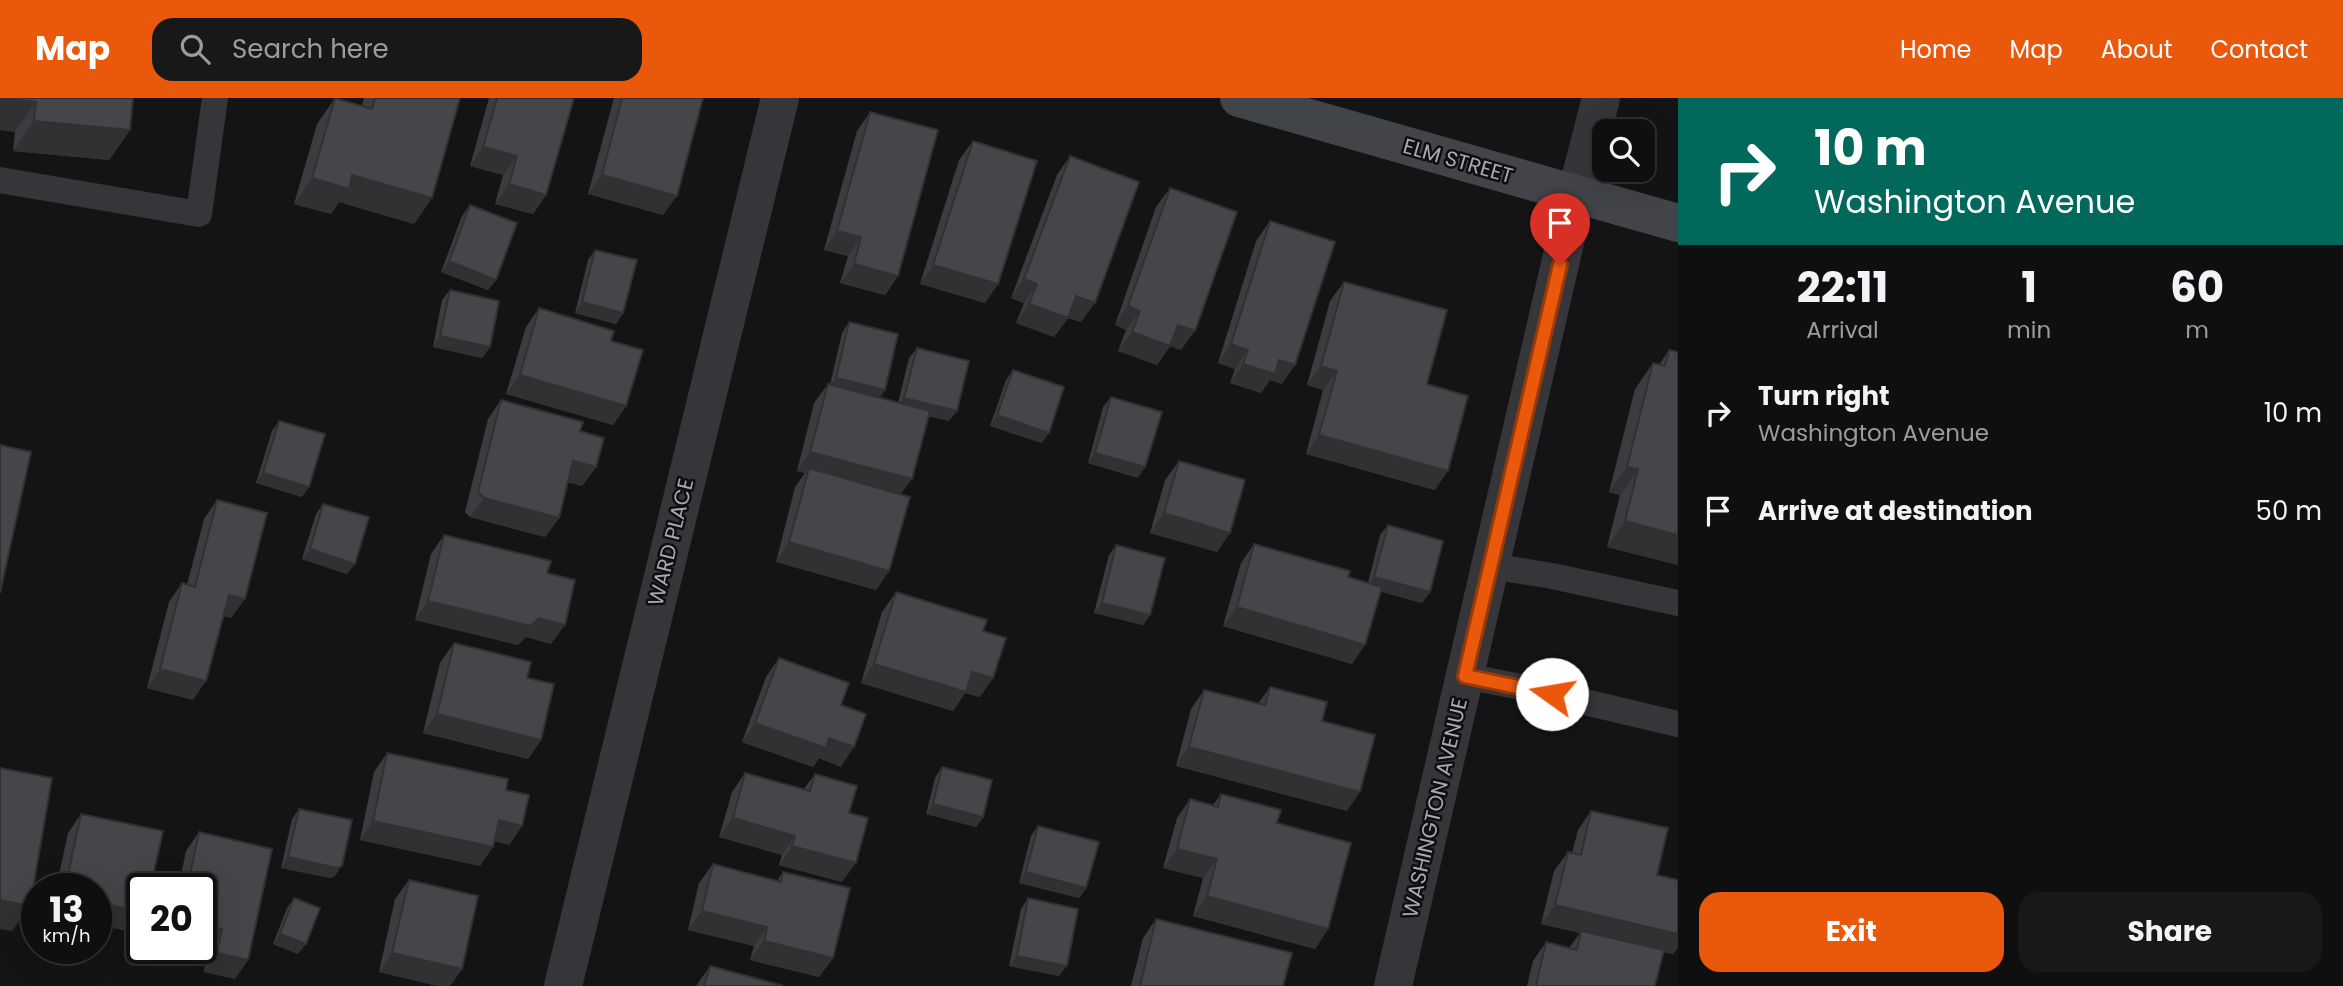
<!DOCTYPE html>
<style>
body{margin:0;font-family:Poppins,sans-serif;background:#181819;color:#f1f3f6;height:100vh;display:flex;flex-direction:column;font-size:26px;white-space:nowrap}
*{box-sizing:border-box;margin:0}
p{font-size:23px;color:#9b9c9f}
.icon{flex:none;width:38px;height:38px;fill:none;stroke:currentColor;stroke-width:2;stroke-linecap:round;stroke-linejoin:round}
.map{position:relative;flex:1;overflow:hidden}
.side{display:flex;flex-direction:column;background:#0f0f10;width:665px}
.side>*{flex:none}
.hud{background:#00695c;color:#fff;overflow:hidden}
.fabs{position:absolute;left:1592px;top:21px;display:grid;gap:14px}
.fabs a{display:grid;place-items:center;width:63px;height:63px;border-radius:14px;background:#0f0f10;box-shadow:0 7px 28px #0002,0 0 0 2px #2f2f30;font-size:35px}
.speed{position:absolute;left:21px;top:775px;display:flex;gap:14px;font-size:35px;font-weight:700;text-align:center}
.speed>*{display:grid;place-content:center;width:91px;height:91px;border-radius:50%;background:#0f0f10;box-shadow:0 7px 28px #0002,0 0 0 2px #2f2f30;line-height:1}
.speed small{font-size:18px;font-weight:400}
.speed .limit{border:4px solid #111;border-radius:10px;background:#fff;color:#111}
.pin{position:absolute;display:grid;place-items:center;width:60px;height:60px;color:#fff;margin:-72px -30px;border-radius:50% 50% 50% 0;rotate:-45deg;box-shadow:0 0 7px #0007}
.pin .icon{rotate:45deg}
.me{position:absolute;width:77px;margin:-38px;rotate:283deg;stroke-linejoin:round;filter:drop-shadow(0 0 5px #0008)}
.turn{display:flex;align-items:center;gap:24px;height:147px;padding:0 21px;font-size:32px}
.turn .icon{width:91px;height:91px;stroke-width:2.5}
.turn b{display:block;font-size:49px;line-height:60px}
.eta{display:flex;justify-content:space-evenly;align-items:center;height:119px;text-align:center}
.eta b{font-size:42px;font-weight:700;line-height:49px}
.action{display:flex;gap:14px;margin-top:auto;padding:14px 21px}
.action a{flex:1;height:80px;border-radius:21px;background:#ea580c;color:#fff;font-size:28px;font-weight:700;line-height:80px;text-align:center}
.action a+a{background:#181819;color:#f1f3f6}
ul{padding:0;list-style:none}
li{display:flex;align-items:center;gap:21px;height:98px;padding:0 21px}
li div{flex:1}
li b{display:block;font-size:26px}
li em{font-style:normal}
header{display:flex;align-items:center;gap:42px;box-sizing:border-box;height:98px;padding:0 35px;background:#ea580c;color:#fff}
header strong{font-size:33px}
nav{display:flex;gap:38px;margin-inline-start:auto;font-size:24px}
.search{width:490px;height:63px;background:#181819;display:flex;align-items:center;gap:18px;box-sizing:border-box;padding:0 24px;border-radius:21px;color:#9b9c9f;font-size:26px}
main{display:flex;flex:1;min-height:0}
.map>svg:first-child{display:block}
.lines{fill:none;stroke-linecap:round;stroke-linejoin:round}
.lane{stroke:#35353a;stroke-width:26}
.street{stroke:#35353a;stroke-width:38}
.secondary{stroke:#434449;stroke-width:38}
.wall{fill:#3c3c40}
.shaded-wall{fill:#313134}
.building{fill:#46464a;stroke:#313134;stroke-width:2}
.route-casing{stroke:#983908;stroke-width:18}
.route{stroke:#ea580c;stroke-width:12}
.labels{text-anchor:middle;stroke-width:5;stroke-linejoin:round;paint-order:stroke}
.street-label{font-size:21px;fill:#a7aab4;stroke:#0f0f10}
</style>
<header>
<strong>Map</strong>
<div class="search"><svg class="icon" aria-label="search" viewBox="0 0 24 24"><circle cx="10" cy="10" r="6"/><path d="M15 15l6 6"/></svg>Search here</div>
<nav><a>Home</a><a>Map</a><a>About</a><a>Contact</a></nav>
</header>
<main>
<div class="map">
<svg width="1678" height="888" viewBox="0 0 1678 888">
<rect width="100%" height="100%" fill="#141415"/>
<g class="lines">
<g class="lane">
<polyline points="0,82 199,116 215,0"/>
<polyline points="1491,468 1552,478 1678,505"/>
<polyline points="1465,578 1526,590 1678,626"/>
</g>
<g class="street">
<polyline points="563,888 780,0"/>
<polyline points="1393,888 1576,97 1601,0"/>
</g>
<polyline class="secondary" points="1239,0 1678,125"/>
</g>
<g class="wall">
<polygon points="0,0 133,0 130,32 109,62 13,53 15,34 0,32"/>
<polygon points="335,0 362,8 364,0 460,0 432,100 414,126 339,104 331,116 294,106 317,26"/>
<polygon points="489,0 574,0 546,97 533,116 495,106 503,77 470,68"/>
<polygon points="614,0 703,0 663,117 588,96"/>
<polygon points="870,14 898,178 885,197 840,185 848,158 824,152 857,33"/>
<polygon points="973,43 998,186 985,205 920,186 959,62"/>
<polygon points="1070,58 1081,224 1068,220 1054,239 1016,225 1024,205 1011,200 1057,77"/>
<polygon points="1170,90 1181,252 1170,248 1157,267 1118,253 1126,232 1115,227 1156,109"/>
<polygon points="470,107 496,182 488,192 441,174 462,118"/>
<polygon points="1270,123 1282,286 1270,282 1261,295 1230,285 1235,271 1218,265 1256,143"/>
<polygon points="595,152 623,215 616,226 575,215 588,162"/>
<polygon points="1344,184 1427,286 1435,392 1306,356 1323,292 1307,287 1330,203"/>
<polygon points="450,192 490,249 482,260 433,249 442,202"/>
<polygon points="539,210 611,243 626,308 613,327 506,296 526,229"/>
<polygon points="849,224 885,292 879,300 898,305 909,260 917,250 949,323 928,318 901,396 889,473 876,492 776,464 795,389 805,375 797,373 814,305 828,286 830,287 842,235"/>
<polygon points="1669,252 1678,254 1678,467 1607,449 1620,397 1609,394 1635,291 1653,265 1659,267"/>
<polygon points="1013,272 1042,345 990,328 1006,282"/>
<polygon points="1111,299 1138,380 1088,365 1103,309"/>
<polygon points="501,302 580,333 596,369 582,388 568,384 559,420 545,439 470,419 465,414 488,321"/>
<polygon points="279,323 302,399 256,385 272,333"/>
<polygon points="1179,363 1217,454 1150,435 1165,382"/>
<polygon points="217,402 231,520 224,518 193,602 147,590 169,504 182,485 187,487 204,421"/>
<polygon points="323,406 347,476 302,461 316,416"/>
<polygon points="1388,427 1430,494 1422,505 1381,493 1352,566 1223,528 1241,465 1254,446 1348,479 1368,485 1380,437"/>
<polygon points="444,437 547,475 551,546 526,539 518,547 415,522 431,456"/>
<polygon points="1116,447 1150,517 1143,527 1094,515 1109,457"/>
<polygon points="896,494 983,533 980,599 965,595 953,613 861,585 882,514"/>
<polygon points="454,545 527,580 541,642 528,661 423,635 440,565"/>
<polygon points="779,560 841,607 841,669 819,660 813,669 742,644 766,579"/>
<polygon points="1270,589 1322,623 1347,713 1176,668 1191,611 1204,592 1258,606"/>
<polygon points="387,655 506,692 522,728 509,747 494,743 480,768 360,742 374,674"/>
<polygon points="942,669 983,719 976,729 926,716 935,680"/>
<polygon points="745,675 804,691 815,676 849,715 842,784 779,767 782,757 719,739 732,694"/>
<polygon points="1221,696 1277,725 1328,831 1315,851 1193,818 1203,780 1163,770 1177,720 1190,701 1213,707"/>
<polygon points="299,711 335,778 330,780 281,770 292,721"/>
<polygon points="1591,713 1657,777 1678,782 1678,849 1673,856 1663,854 1655,888 1527,888 1533,863 1546,844 1569,850 1580,835 1541,826 1554,773 1568,754 1572,755 1578,732"/>
<polygon points="81,716 132,834 96,826 96,791 56,791 68,735"/>
<polygon points="1038,728 1086,790 1079,800 1019,785 1031,738"/>
<polygon points="199,734 235,881 204,874 208,850 201,848 201,791 178,791 186,753"/>
<polygon points="713,766 777,783 783,774 833,860 819,879 750,862 754,848 688,832 699,785"/>
<polygon points="409,782 462,871 450,888 438,888 379,874 395,801"/>
<polygon points="294,800 298,856 273,846 287,810"/>
<polygon points="1028,800 1059,878 1009,868 1021,811"/>
<polygon points="1156,821 1283,888 1131,888 1143,840"/>
<polygon points="710,868 784,888 696,888"/>
</g>
<g class="shaded-wall">
<polygon points="0,0 36,4 15,34 0,32"/>
<polygon points="34,23 130,32 109,62 13,53"/>
<polygon points="483,49 517,58 503,77 470,68"/>
<polygon points="352,77 432,100 414,126 339,104 331,116 294,106 312,80"/>
<polygon points="602,77 677,98 663,117 588,96"/>
<polygon points="509,86 546,97 533,116 495,106"/>
<polygon points="837,133 861,139 848,158 824,152"/>
<polygon points="449,163 496,182 488,192 441,174"/>
<polygon points="854,166 898,178 885,197 840,185"/>
<polygon points="933,167 998,186 985,205 920,186"/>
<polygon points="1024,181 1037,186 1024,205 1011,200"/>
<polygon points="1076,198 1095,205 1081,224 1062,218"/>
<polygon points="582,204 623,215 616,226 575,215"/>
<polygon points="1029,206 1068,220 1054,239 1016,225"/>
<polygon points="1128,208 1140,213 1126,232 1115,227"/>
<polygon points="1178,227 1195,233 1181,252 1164,246"/>
<polygon points="1132,234 1170,248 1157,267 1118,253"/>
<polygon points="440,238 490,249 482,260 433,249"/>
<polygon points="1231,246 1248,252 1235,271 1218,265"/>
<polygon points="1279,262 1295,267 1282,286 1270,282 1261,295 1230,285 1243,266"/>
<polygon points="1321,268 1337,273 1323,292 1307,287"/>
<polygon points="520,277 626,308 613,327 506,296"/>
<polygon points="836,280 885,292 878,302 829,290"/>
<polygon points="904,300 957,313 949,323 897,310"/>
<polygon points="997,317 1049,335 1042,345 990,328"/>
<polygon points="1319,337 1448,373 1435,392 1306,356"/>
<polygon points="810,354 912,381 898,400 809,370 805,375 797,373"/>
<polygon points="1095,355 1145,369 1138,380 1088,365"/>
<polygon points="573,363 596,369 582,388 560,382"/>
<polygon points="1627,369 1638,371 1620,397 1609,394"/>
<polygon points="263,375 309,389 302,399 256,385"/>
<polygon points="484,400 559,420 545,439 470,419"/>
<polygon points="1164,415 1230,435 1217,454 1150,435"/>
<polygon points="1625,423 1678,437 1678,467 1607,449"/>
<polygon points="789,444 889,473 876,492 776,464"/>
<polygon points="310,451 355,466 347,476 302,461"/>
<polygon points="1374,479 1430,494 1422,505 1366,490"/>
<polygon points="229,497 245,501 231,520 216,516"/>
<polygon points="428,503 539,520 565,527 551,546 526,539 518,547 415,522"/>
<polygon points="1102,505 1150,517 1143,527 1094,515"/>
<polygon points="1237,509 1365,547 1352,566 1223,528"/>
<polygon points="874,566 972,574 993,580 980,599 965,595 953,613 861,585"/>
<polygon points="160,571 206,583 193,602 147,590"/>
<polygon points="437,616 541,642 528,661 423,635"/>
<polygon points="755,625 829,640 854,649 841,669 819,660 813,669 742,644"/>
<polygon points="1189,649 1360,694 1347,713 1176,668"/>
<polygon points="933,706 983,719 976,729 926,716"/>
<polygon points="733,720 795,738 782,757 719,739"/>
<polygon points="499,722 522,728 509,747 486,741"/>
<polygon points="373,723 493,749 480,768 360,742"/>
<polygon points="792,748 856,765 842,784 779,767"/>
<polygon points="1177,751 1217,761 1203,780 1163,770"/>
<polygon points="288,759 342,768 335,778 330,780 281,770"/>
<polygon points="1026,774 1086,790 1079,800 1019,785"/>
<polygon points="1207,798 1328,831 1315,851 1193,818"/>
<polygon points="0,802 30,808 12,833 0,831"/>
<polygon points="96,804 142,814 142,820 132,834 96,826"/>
<polygon points="1555,807 1678,836 1678,849 1673,856 1581,835 1581,833 1580,835 1541,826"/>
<polygon points="702,813 767,829 754,848 688,832"/>
<polygon points="201,826 222,831 208,850 201,848"/>
<polygon points="280,836 306,846 298,856 273,846"/>
<polygon points="764,843 833,860 819,879 750,862"/>
<polygon points="217,855 248,862 235,881 204,874"/>
<polygon points="392,855 462,871 450,888 438,888 379,874"/>
<polygon points="1017,858 1067,868 1059,878 1009,868"/>
</g>
<g class="building">
<polygon points="0,0 133,0 130,32 34,23 36,4"/>
<polygon points="335,0 372,11 375,0 460,0 432,100 352,77 349,91 312,80"/>
<polygon points="497,0 574,0 546,97 509,86 517,58 483,49"/>
<polygon points="622,0 703,0 677,98 602,77"/>
<polygon points="870,14 938,32 898,178 854,166 861,139 837,133"/>
<polygon points="973,43 1037,63 998,186 933,167"/>
<polygon points="1070,58 1139,84 1095,205 1076,198 1068,220 1029,206 1037,186 1024,181"/>
<polygon points="1170,90 1237,114 1195,233 1178,227 1170,248 1132,234 1140,213 1128,208"/>
<polygon points="470,107 517,125 496,182 449,163"/>
<polygon points="1270,123 1335,144 1295,267 1279,262 1275,276 1243,266 1248,252 1231,246"/>
<polygon points="595,152 637,162 623,215 582,204"/>
<polygon points="1344,184 1447,212 1427,286 1468,298 1448,373 1319,337 1337,273 1321,268"/>
<polygon points="450,192 499,203 490,249 440,238"/>
<polygon points="539,210 614,233 611,243 643,252 626,308 520,277"/>
<polygon points="849,224 898,236 885,292 836,280"/>
<polygon points="917,250 969,263 957,313 904,300"/>
<polygon points="1669,252 1678,254 1678,437 1625,423 1638,371 1627,369 1653,265 1665,268"/>
<polygon points="1013,272 1064,289 1049,335 997,317"/>
<polygon points="828,286 930,313 912,381 810,354"/>
<polygon points="1111,299 1162,314 1145,369 1095,355"/>
<polygon points="501,302 583,324 580,333 604,340 596,369 573,363 559,420 484,400 478,394"/>
<polygon points="279,323 325,336 309,389 263,375"/>
<polygon points="0,347 31,354 0,495"/>
<polygon points="1179,363 1245,382 1230,435 1164,415"/>
<polygon points="809,370 910,399 889,473 789,444"/>
<polygon points="217,402 267,415 245,501 229,497 206,583 160,571 182,485 195,489"/>
<polygon points="323,406 369,419 355,466 310,451"/>
<polygon points="1388,427 1443,443 1430,494 1374,479"/>
<polygon points="444,437 551,463 547,475 575,482 565,527 539,520 531,528 428,503"/>
<polygon points="1254,446 1350,473 1348,479 1382,489 1365,547 1237,509"/>
<polygon points="1116,447 1165,460 1150,517 1102,505"/>
<polygon points="896,494 987,522 983,533 1006,540 993,580 972,574 966,594 874,566"/>
<polygon points="454,545 531,564 527,580 554,586 541,642 437,616"/>
<polygon points="779,560 849,585 841,607 866,616 854,649 829,640 826,650 755,625"/>
<polygon points="1270,589 1327,604 1322,623 1375,637 1360,694 1189,649 1204,592 1265,607"/>
<polygon points="387,655 508,681 506,692 529,697 522,728 499,722 493,749 373,723"/>
<polygon points="942,669 992,682 983,719 933,706"/>
<polygon points="0,670 52,680 30,808 0,802"/>
<polygon points="745,675 810,693 815,676 857,688 849,715 868,720 856,765 792,748 795,738 733,720"/>
<polygon points="1221,696 1281,712 1277,725 1351,745 1328,831 1207,798 1217,761 1177,751 1190,701 1218,709"/>
<polygon points="299,711 352,722 342,768 337,770 288,759"/>
<polygon points="1591,713 1668,730 1657,777 1678,782 1678,836 1555,807 1568,754 1581,757"/>
<polygon points="81,716 163,733 150,791 142,791 142,814 96,804 96,791 65,791"/>
<polygon points="1038,728 1099,744 1086,790 1026,774"/>
<polygon points="199,734 272,751 248,862 217,855 222,831 201,826 202,800 201,791 187,791"/>
<polygon points="713,766 781,784 783,774 850,790 833,860 764,843 767,829 702,813"/>
<polygon points="409,782 478,798 462,871 392,855"/>
<polygon points="294,800 320,810 306,846 280,836"/>
<polygon points="1028,800 1078,811 1067,868 1017,858"/>
<polygon points="1156,821 1292,855 1283,888 1140,888"/>
<polygon points="1581,833 1664,852 1655,888 1536,888 1546,844 1577,852"/>
<polygon points="710,868 784,888 704,888"/>
</g>
<g class="lines">
<defs>
<polyline id="route" points="1552,596 1465,578 1560,167"/>
</defs>
<use href="#route" class="route-casing"/>
<use href="#route" class="route"/>
</g>
<g class="labels">
<g class="street-label">
<text transform="translate(1458 63) rotate(16)" y="7">ELM STREET</text>
<text transform="translate(671 444) rotate(-76)" y="7">WARD PLACE</text>
<text transform="translate(1435 710) rotate(-77)" y="7">WASHINGTON AVENUE</text>
</g>
</g>
</svg>
<div class="fabs">
<a><svg class="icon" aria-label="search" viewBox="0 0 24 24"><circle cx="10" cy="10" r="6"/><path d="M15 15l6 6"/></svg></a>
</div>
<div class="speed"><div>13<small>km/h</small></div><div class="limit">20</div></div>
<div class="pin" style="left:1560px;top:167px;background:#d93025"><svg class="icon" aria-label="arrive" viewBox="0 0 24 24"><path d="M6 21V4h12l-3 4 3 4H6"/></svg></div>
<svg class="me" style="left:1552px;top:596px" viewBox="-20 -20 40 40"><circle r="19" fill="#fff"/><path d="M0-13L10 11 0 6-10 11z" fill="#ea580c"/></svg>
</div>
<section class="side">
<div class="hud">
<div class="turn"><svg class="icon" aria-label="right" viewBox="0 0 24 24"><path d="M7 20v-9h11M14 6l5 5-5 5"/></svg><div><b>10 m</b>Washington Avenue</div></div>
</div>
<div class="eta">
<div><b>22:11</b><p>Arrival</p></div>
<div><b>1</b><p>min</p></div>
<div><b>60</b><p>m</p></div>
</div>
<ul>
<li><svg class="icon" aria-label="right" viewBox="0 0 24 24"><path d="M7 20v-9h11M14 6l5 5-5 5"/></svg><div><b>Turn right</b><p>Washington Avenue</p></div><em>10 m</em></li>
<li><svg class="icon" aria-label="arrive" viewBox="0 0 24 24"><path d="M6 21V4h12l-3 4 3 4H6"/></svg><div><b>Arrive at destination</b></div><em>50 m</em></li>
</ul>
<div class="action"><a>Exit</a><a>Share</a></div>
</section>
</main>
